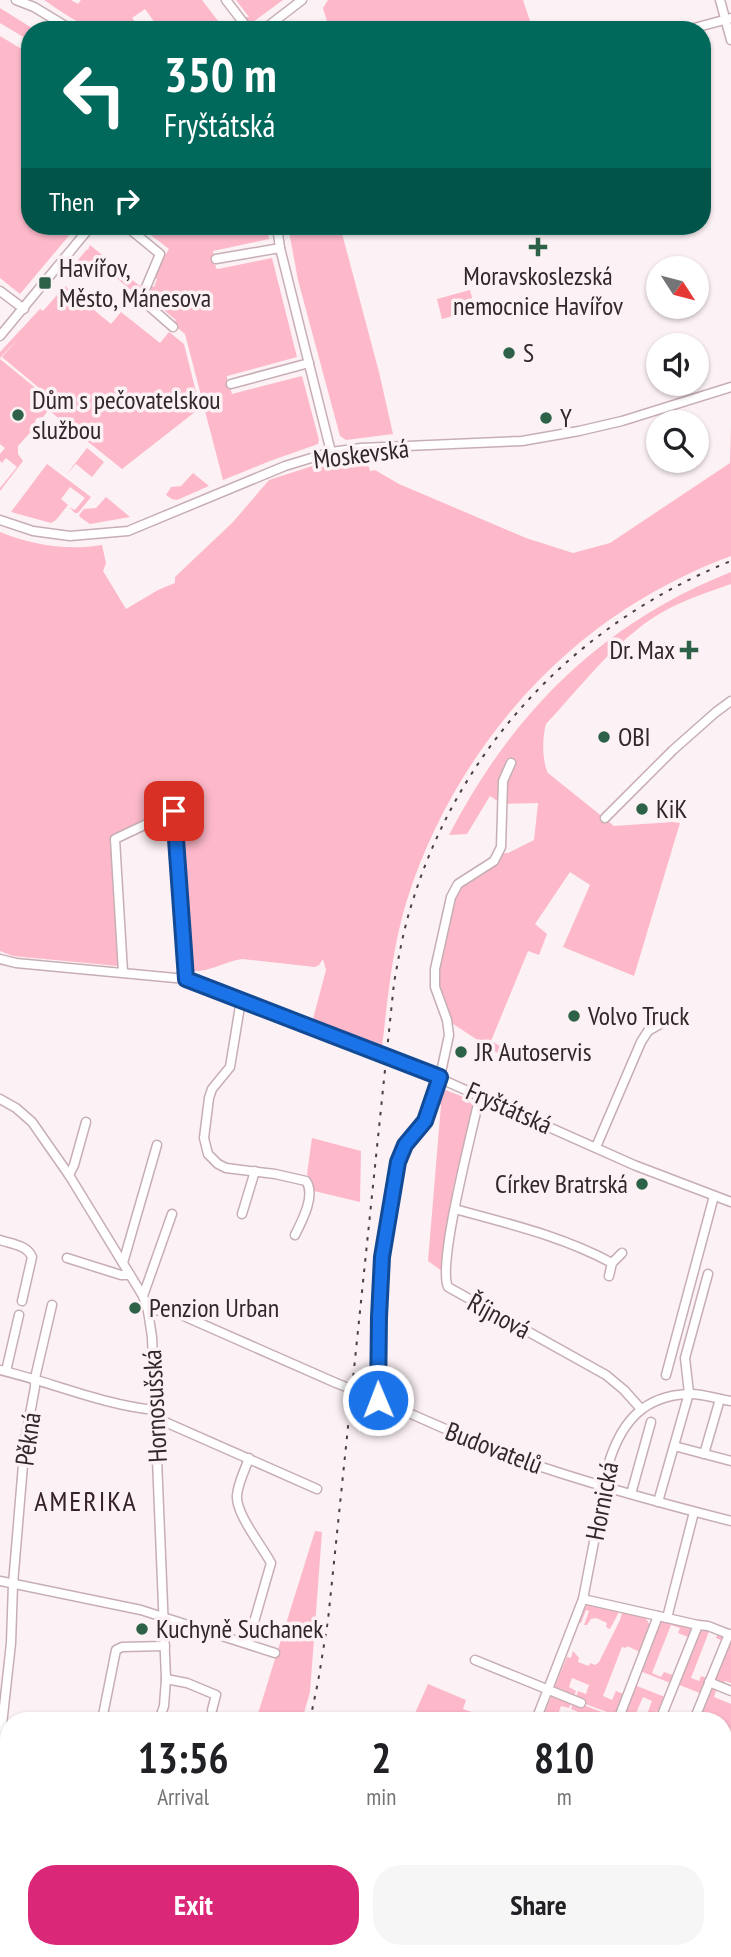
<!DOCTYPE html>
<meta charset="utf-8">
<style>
body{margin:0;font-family:"PT Sans Narrow",sans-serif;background:#f6f6f6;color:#202124;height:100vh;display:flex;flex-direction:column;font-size:26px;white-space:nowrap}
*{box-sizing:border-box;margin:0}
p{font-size:23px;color:#757577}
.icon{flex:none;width:38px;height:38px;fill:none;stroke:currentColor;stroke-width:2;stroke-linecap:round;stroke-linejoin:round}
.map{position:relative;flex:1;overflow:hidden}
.details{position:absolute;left:0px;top:1712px;width:732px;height:247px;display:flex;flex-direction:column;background:#fff;border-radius:28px 28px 0 0;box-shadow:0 2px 5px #0004}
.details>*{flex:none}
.top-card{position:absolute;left:21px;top:21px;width:690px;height:214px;border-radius:28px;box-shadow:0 2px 5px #0004;background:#00695c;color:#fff;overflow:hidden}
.needle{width:46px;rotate:126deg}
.buttons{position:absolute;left:646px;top:256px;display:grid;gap:14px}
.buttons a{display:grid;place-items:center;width:63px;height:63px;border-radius:50%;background:#fff;box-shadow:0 2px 5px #0004;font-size:35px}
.pin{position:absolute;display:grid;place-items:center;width:60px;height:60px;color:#fff;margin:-30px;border-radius:14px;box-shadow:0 4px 10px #0006}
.me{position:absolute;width:77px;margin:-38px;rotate:359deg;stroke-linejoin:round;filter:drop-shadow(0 0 5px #0008)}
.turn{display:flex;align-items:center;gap:24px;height:147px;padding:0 28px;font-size:32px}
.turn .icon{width:91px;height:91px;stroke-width:2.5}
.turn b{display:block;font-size:49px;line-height:60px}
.then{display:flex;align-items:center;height:66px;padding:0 28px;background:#0003;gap:14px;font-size:26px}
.eta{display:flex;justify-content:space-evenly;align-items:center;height:119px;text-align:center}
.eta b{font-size:42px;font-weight:700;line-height:49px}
.cta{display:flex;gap:14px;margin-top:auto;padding:14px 28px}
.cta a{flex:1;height:80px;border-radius:28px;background:#db2777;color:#fff;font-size:28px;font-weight:700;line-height:80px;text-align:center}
.cta a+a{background:#f6f6f6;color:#202124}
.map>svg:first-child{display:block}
.green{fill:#fdb9ca}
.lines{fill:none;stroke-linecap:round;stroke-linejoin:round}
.minor-casing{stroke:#c7aeb4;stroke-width:11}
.minor{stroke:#fff;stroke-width:8}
.rail{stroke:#494042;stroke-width:2;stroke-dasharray:3.5 7;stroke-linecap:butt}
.minor-bridge-casing{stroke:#c7aeb4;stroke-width:11;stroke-linecap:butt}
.minor-bridge{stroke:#fff;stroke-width:8}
.route-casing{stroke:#114b97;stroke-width:18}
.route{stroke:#1a73e8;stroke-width:12}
.poi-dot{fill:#2e6248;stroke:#fcf1f4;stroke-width:2.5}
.labels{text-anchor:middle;stroke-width:7;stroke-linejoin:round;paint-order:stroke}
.poi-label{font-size:26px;fill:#31282a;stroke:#fcf1f4;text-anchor:start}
.street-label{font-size:26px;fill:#31282a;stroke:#fcf1f4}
.neighbourhood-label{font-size:28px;letter-spacing:2px;fill:#362328;stroke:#fcf1f4}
</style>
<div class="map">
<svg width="731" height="1957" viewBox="0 0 731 1957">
<rect width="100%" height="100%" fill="#fcf1f4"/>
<g class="green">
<path d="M44 0H71L78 4 81 0H202L225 30H147L155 23 145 9 132 18 135 22 128 30H125L123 27C98 41 64 13 44 0Z"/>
<polygon points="236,0 283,0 249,25 243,17 249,17"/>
<polygon points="328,0 523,0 533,30 323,30 329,28 323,8"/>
<polygon points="0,8 35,30 30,30 30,41 0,23"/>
<polygon points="0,36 30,54 30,226 77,226 20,294 0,278"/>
<polygon points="139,226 267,226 269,239 213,251 216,268 218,269 272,258 297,357 227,376 227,378 232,394 302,376 319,440 318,444 270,461 223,480 185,334 173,324 176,320 150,299 147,303 144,297 149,285 154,287 157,279 152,277 169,249"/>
<polygon points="288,226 340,226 379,372 393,434 346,440 340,436 298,280"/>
<polygon points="90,245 141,287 137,293 130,293 131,290 96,261 92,265 84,266 78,272 70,270 87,249 88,250"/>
<polygon points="65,286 111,324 121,312 160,343 169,332 184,344 200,408 122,469 51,412 57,403 2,357 19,338 0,358 0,352 40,309 43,311"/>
<polygon points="470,290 475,310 442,319 437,299"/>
<polygon points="0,359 54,403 43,417 37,418 35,421 36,426 18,446 18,454 23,461 0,491 0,488 17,467 6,458 2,463 0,461 0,454 5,448 0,444"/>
<path d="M731 426V556C701 567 672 581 645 597 532 663 446 776 407 900 392 948 388 997 382 1047L313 1019 326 970 323 959 319 965 315 967 242 959C223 962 209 973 189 971L177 812 111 844 122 955 118 966 13 956 0 951V532C32 545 68 551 102 545L106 563 103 571 126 609 158 590 175 583V577L233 522 269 480 340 457 356 454 359 462 369 467 370 471 375 470 399 484 526 538 573 553 610 543 730 463Z"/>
<polygon points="87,448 104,462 92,477 76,464 66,475"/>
<polygon points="47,464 91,497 78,513 75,513 69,507 75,510 85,498 70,487 61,499 68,505 56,520 51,523 11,512"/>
<polygon points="193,473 209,486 177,500 172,499 166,495 171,487 181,486"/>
<polygon points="106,497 130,517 90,524 80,517 79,515 84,509 96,508"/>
<path d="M731 572V584C699 595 666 606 639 628 604 655 576 692 546 724 542 738 542 761 548 773L614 826 673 822 680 823 634 976 563 947 590 885 570 872 535 924 547 934 539 955 528 951 491 1041 502 1047 499 1054 447 1020 439 999 435 969 458 884 497 854 508 853 534 840 538 803 502 804 490 796 467 834 449 835C512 713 602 623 731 572Z"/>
<polygon points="443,1089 466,1098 473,1106 453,1188 442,1271 428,1261 441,1105 436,1104"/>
<polygon points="312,1138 361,1151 360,1202 314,1191 307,1174"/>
<polygon points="315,1531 322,1532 310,1692 302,1720 256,1720"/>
<polygon points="588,1602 620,1610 610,1629 606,1627 607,1623 596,1618 591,1619 587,1625 584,1625 589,1611 586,1610 581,1623 579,1622"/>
<path d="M623 1609 644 1615 651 1627 642 1653 627 1646 626 1648 622 1647 603 1696 612 1700 616 1691 626 1695 617 1716C604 1709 588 1708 576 1697L578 1691 586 1694 589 1685 572 1678 569 1687 576 1691 574 1696 555 1688V1686L571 1647 567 1657 571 1658 573 1651 579 1658 578 1662 589 1666 590 1663 595 1665 599 1662 620 1620Z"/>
<polygon points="662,1621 694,1627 691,1638 678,1633 680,1628 671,1625 652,1673 661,1677 664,1672 676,1676 673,1684 640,1671 658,1625"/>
<polygon points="702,1627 725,1634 723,1641 716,1638 718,1632 710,1629 691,1678 699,1681 701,1676 708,1678 702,1694 677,1684 697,1633"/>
<polygon points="731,1639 731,1683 725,1681 723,1686 713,1680"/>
<polygon points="428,1684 466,1700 463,1709 483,1716 481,1720 412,1720"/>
<polygon points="637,1686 665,1697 661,1712 652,1709 661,1713 658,1720 645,1720 652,1701 643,1697 633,1720 620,1720 634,1688"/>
<polygon points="711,1687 717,1688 714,1697 731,1704 731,1745 729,1744 731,1739 723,1736 723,1720 697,1720"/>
<polygon points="552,1695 572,1702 569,1708 561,1706 558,1715 571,1720 541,1720"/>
<polygon points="573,1703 581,1704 617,1718 616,1720 601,1720 594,1718 593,1720 575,1720 578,1712 571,1709"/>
<polygon points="723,1757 731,1760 731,1803 727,1801 728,1796 723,1794"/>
</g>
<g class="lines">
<defs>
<g id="minor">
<polyline points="16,0 34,7 72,30"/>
<polyline points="226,0 249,30"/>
<polyline points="720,0 731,40"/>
<polyline points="263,30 302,0"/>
<polyline points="687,30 731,18"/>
<polyline points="126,226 160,254 141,299 173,327"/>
<polyline points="277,226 280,248 331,452"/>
<polyline points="216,259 280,248"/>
<polyline points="0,291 24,309"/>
<polyline points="0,336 91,226"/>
<polyline points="231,384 309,363"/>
<polyline points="0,520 33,531 70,536 128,531 285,466 331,452 361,448 522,441 579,431 622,421 731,387"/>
<polyline points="605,818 673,750 716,712 731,701"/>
<polyline points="0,959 16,963 186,979 360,1045"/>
<polyline points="123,972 115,839 174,811 186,979"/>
<path d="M241 1000 230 1067 212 1089 209 1098 204 1138 208 1154 218 1164 226 1168 275 1174 306 1181C316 1195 302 1221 295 1235"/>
<polyline points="414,1067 634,1165 731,1202"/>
<path d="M480 1095C473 1128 437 1264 448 1287L606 1375 624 1390 641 1409"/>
<polyline points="0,1099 16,1108 32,1122 69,1175 143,1296 148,1311 152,1337 166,1679 164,1706 159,1720"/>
<polyline points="596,1147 641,1042 648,1031 676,1015"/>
<polyline points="69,1175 74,1165 86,1122"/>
<path d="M455 1209C509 1224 562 1236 612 1263"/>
<polyline points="242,1214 255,1171"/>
<path d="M0 1240C12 1244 27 1245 32 1257L22 1301"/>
<polyline points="67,1258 121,1275 130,1275"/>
<polyline points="123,1263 157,1145"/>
<polyline points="609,1276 612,1263 622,1253"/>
<polyline points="143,1296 172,1214"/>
<polyline points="148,1311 164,1310 177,1313 336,1383"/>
<path d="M0 1370C51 1382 103 1405 155 1410"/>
<polyline points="6,1371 19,1315"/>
<polyline points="666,1375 714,1196"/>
<path d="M373 1398C423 1418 471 1442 521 1460 590 1484 660 1503 731 1521"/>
<polyline points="378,1400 379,1317 382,1257 398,1162 405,1145 425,1121 429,1114 440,1077 449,1035 447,1020 435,987 435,969 451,897 458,884 494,861 501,847 503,781 511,763"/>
<polyline points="156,1418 317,1489"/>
<polyline points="674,1446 731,1461"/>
<polyline points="704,1454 720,1399"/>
<polyline points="631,1494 651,1422"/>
<polyline points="658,1502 689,1393 685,1358 708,1274"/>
<polyline points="0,1581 141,1610 275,1653"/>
<polyline points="583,1599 698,1625 708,1626 731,1635"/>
<polyline points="667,1618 694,1512"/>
<path d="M248 1643 271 1563C262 1546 235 1513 237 1495 238 1483 245 1470 249 1458"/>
<polyline points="475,1660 581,1703"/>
<polyline points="166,1679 187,1683 216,1695 212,1710"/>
<polyline points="709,1682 731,1691"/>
<polyline points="103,1715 116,1650 122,1647 165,1646"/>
<path d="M536 1720 583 1599 610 1459C623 1420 645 1396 688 1394 701 1393 718 1399 731 1401"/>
<polyline points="618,1720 658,1616"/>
<polyline points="660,1720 698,1625"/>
<polyline points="694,1720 729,1634"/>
<polyline points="0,1743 11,1643 13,1584 25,1441 35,1387 35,1378 52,1305"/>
<polyline points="723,1743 731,1747"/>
<polyline points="723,1801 731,1804"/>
<polyline points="0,1822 9,1824"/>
<polyline points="723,1858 731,1836"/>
<polyline points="0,1874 9,1877"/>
<polyline points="723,1886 731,1890"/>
<polyline points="0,1948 9,1915"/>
<polyline points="373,1950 392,1957"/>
<polyline points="79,1957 82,1950"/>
<polyline points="442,1957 445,1950"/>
</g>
</defs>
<use href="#minor" class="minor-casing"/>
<use href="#minor" class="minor"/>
<g class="rail">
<path d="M310 1720 318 1682 328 1620 394 983C399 955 404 927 413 900 462 743 579 622 731 561"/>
<polyline points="213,1957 217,1950"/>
</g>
<defs>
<g id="minor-bridge">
<polyline points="360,1045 414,1067"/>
<polyline points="336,1383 371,1397"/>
</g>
</defs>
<use href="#minor-bridge" class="minor-bridge-casing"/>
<use href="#minor-bridge" class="minor-bridge"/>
</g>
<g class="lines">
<defs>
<polyline id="route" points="174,811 186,979 440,1077 425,1121 405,1145 398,1162 382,1257 379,1317 378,1400"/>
</defs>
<use href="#route" class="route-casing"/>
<use href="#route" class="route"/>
</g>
<g class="poi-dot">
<path d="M534.5 236.5h7v7h7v7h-7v7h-7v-7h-7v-7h7z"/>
<rect x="38" y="276" width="14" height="14" rx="3.5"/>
<circle cx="509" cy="353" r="7"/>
<circle cx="18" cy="415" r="7"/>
<circle cx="546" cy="418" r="7"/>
<path d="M685.5 639.5h7v7h7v7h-7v7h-7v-7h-7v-7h7z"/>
<circle cx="604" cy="737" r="7"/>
<circle cx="642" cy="809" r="7"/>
<circle cx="574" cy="1016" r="7"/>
<circle cx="461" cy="1052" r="7"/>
<circle cx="642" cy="1184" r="7"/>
<circle cx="135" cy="1308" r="7"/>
<circle cx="142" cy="1629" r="7"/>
</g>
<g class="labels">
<g class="poi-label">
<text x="59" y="277">Havířov,<tspan x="59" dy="30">Město, Mánesova</tspan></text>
<text x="538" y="285" text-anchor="middle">Moravskoslezská<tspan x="538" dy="30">nemocnice Havířov</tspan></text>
<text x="523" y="362">S</text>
<text x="32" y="409">Dům s pečovatelskou<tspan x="32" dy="30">službou</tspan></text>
<text x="560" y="427">Y</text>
<text x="675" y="659" text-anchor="end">Dr. Max</text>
<text x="618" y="746">OBI</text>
<text x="656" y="818">KiK</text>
<text x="588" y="1025">Volvo Truck</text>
<text x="475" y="1061">JR Autoservis</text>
<text x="628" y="1193" text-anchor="end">Církev Bratrská</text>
<text x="149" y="1317">Penzion Urban</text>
<text x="156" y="1638">Kuchyně Suchanek</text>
</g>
<g class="street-label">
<text transform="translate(361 454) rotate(-7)" y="9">Moskevská</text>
<text transform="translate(509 1108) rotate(24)" y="9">Fryštátská</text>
<text transform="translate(499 1316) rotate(28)" y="9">Říjnová</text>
<text transform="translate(155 1406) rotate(-93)" y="9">Hornosušská</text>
<text transform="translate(28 1439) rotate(-82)" y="9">Pěkná</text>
<text transform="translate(494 1448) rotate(21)" y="9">Budovatelů</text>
<text transform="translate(602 1501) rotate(-79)" y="9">Hornická</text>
</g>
<g class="neighbourhood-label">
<text x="86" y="1511">AMERIKA</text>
</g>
</g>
</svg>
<div class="buttons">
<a><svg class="needle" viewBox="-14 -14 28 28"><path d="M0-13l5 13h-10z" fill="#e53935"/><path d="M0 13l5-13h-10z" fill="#757577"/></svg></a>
<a><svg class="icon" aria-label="sound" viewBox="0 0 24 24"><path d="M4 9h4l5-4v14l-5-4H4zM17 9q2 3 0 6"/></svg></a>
<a><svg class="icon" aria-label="search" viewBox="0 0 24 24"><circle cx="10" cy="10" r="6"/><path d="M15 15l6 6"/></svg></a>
</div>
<div class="pin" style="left:174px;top:811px;background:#d93025"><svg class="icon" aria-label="arrive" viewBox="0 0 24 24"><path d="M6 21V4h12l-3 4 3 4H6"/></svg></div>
<svg class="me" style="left:378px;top:1400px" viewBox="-20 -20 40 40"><circle r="17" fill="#1a73e8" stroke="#fff" stroke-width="3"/><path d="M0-11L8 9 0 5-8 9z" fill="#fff"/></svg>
<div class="top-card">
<div class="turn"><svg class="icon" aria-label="left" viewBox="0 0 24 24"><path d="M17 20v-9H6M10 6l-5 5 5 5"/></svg><div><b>350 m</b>Fryštátská</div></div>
<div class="then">Then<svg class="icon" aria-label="right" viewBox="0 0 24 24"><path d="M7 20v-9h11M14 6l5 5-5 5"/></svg></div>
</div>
<section class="details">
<div class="eta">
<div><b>13:56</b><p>Arrival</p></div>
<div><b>2</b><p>min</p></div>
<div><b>810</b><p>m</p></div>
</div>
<div class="cta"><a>Exit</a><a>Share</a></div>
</section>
</div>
